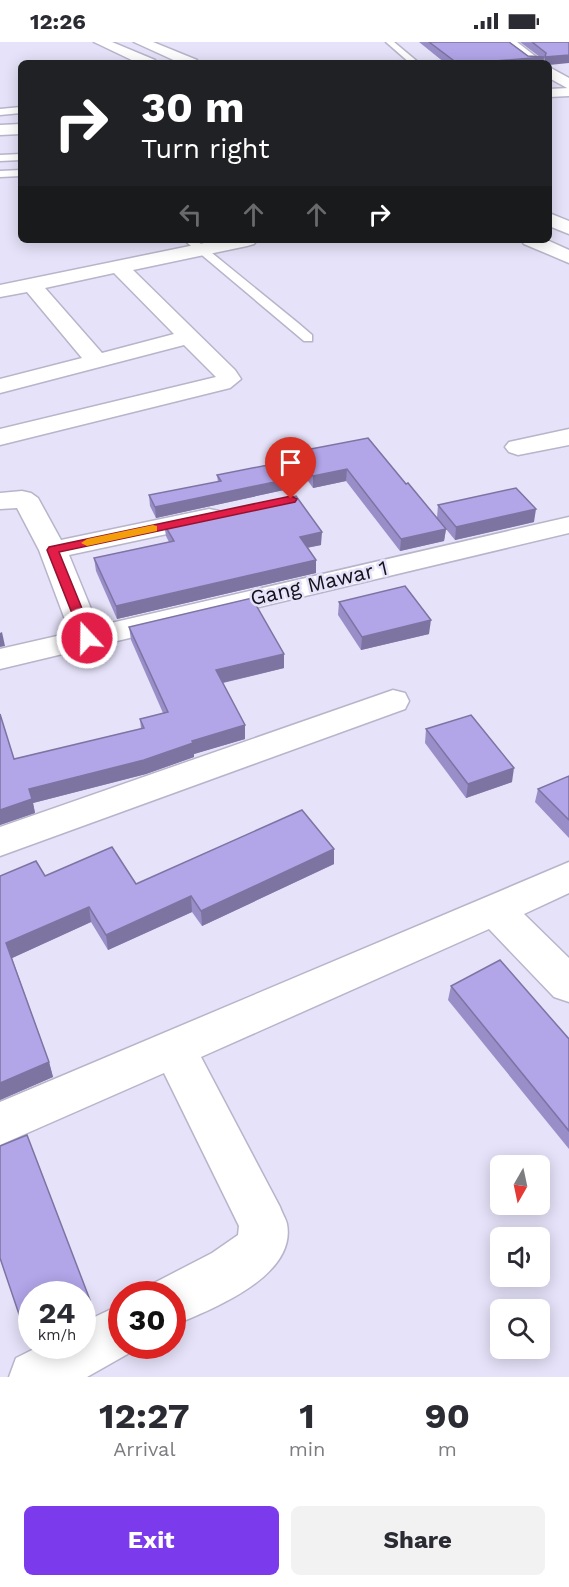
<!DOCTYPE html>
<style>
body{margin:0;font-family:"Work Sans",sans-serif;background:#f2f2f3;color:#2b2b33;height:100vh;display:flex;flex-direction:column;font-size:22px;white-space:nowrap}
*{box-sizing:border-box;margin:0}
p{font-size:20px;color:#7c7c81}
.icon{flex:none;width:33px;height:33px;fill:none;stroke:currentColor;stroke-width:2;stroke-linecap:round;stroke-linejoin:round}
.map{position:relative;height:1335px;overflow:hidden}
.details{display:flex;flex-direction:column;background:#fff;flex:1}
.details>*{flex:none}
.hud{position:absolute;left:18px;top:18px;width:534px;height:183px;border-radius:9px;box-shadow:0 3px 15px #0003;background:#202124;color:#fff;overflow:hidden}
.needle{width:39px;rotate:189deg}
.buttons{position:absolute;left:490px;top:1113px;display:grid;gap:12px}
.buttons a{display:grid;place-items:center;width:60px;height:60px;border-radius:9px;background:#fff;box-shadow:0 3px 15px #0003;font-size:30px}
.speed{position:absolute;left:18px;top:1239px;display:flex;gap:12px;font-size:30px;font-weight:700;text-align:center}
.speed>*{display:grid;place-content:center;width:78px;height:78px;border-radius:50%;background:#fff;box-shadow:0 3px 15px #0003;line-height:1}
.speed small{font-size:15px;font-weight:400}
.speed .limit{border:9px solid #d22;background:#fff;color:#111}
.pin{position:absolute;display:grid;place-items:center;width:51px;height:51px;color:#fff;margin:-62px -26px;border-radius:50% 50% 50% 0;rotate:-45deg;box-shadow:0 0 6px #0007}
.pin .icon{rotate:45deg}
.me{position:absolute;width:66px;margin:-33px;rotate:339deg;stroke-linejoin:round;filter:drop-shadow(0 0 4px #0008)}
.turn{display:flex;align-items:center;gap:21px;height:126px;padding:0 24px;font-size:27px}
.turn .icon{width:78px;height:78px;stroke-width:2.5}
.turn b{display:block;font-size:42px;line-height:51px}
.lanes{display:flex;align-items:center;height:57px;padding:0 24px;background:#0003;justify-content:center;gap:30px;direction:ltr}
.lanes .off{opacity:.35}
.eta{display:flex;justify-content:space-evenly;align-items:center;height:102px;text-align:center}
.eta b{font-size:36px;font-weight:700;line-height:42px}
.cta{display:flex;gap:12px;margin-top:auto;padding:12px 24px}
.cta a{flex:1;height:69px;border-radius:9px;background:#7c3aed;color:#fff;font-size:24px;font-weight:700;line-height:69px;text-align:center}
.cta a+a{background:#f2f2f3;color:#2b2b33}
.status{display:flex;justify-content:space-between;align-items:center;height:42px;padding:0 30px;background:#fff;direction:ltr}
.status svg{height:16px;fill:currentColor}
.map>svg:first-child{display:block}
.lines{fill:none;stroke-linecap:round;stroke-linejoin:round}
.service-casing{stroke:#b8b4ca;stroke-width:3}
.minor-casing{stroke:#b8b4ca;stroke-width:3}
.tertiary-casing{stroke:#b8b4ca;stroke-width:3}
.service{fill:#fff;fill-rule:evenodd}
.minor{fill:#fff;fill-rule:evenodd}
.tertiary{fill:#fff;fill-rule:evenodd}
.wall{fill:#998ec8}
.shaded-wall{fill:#7d74a2}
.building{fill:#b2a5e8;stroke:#7d74a2;stroke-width:1.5}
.route{fill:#e11d48;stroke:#92132f;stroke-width:1.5}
.slow{fill:#f59e0b}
.labels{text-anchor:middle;stroke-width:5;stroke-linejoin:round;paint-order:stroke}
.street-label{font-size:21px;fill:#131119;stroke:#e5e2f9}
</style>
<div class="status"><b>12:26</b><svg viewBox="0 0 49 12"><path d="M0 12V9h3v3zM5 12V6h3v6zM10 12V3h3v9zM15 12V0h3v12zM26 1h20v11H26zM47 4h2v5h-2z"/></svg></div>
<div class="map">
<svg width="569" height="1335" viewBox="0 0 569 1335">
<rect width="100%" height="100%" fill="#e5e2f9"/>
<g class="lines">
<defs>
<g id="service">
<polygon points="386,0 394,0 419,21 410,21"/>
<polygon points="21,65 21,71 0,73 0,67"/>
<polygon points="21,112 21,118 0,119 0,113"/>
<polygon points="21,128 21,134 0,135 0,129"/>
<polygon points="184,198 196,198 298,281 312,293 312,299 304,299"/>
</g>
<g id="minor">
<polygon points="94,0 112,0 155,18 157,21 138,21"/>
<polygon points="134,0 153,0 197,18 199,21 180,21"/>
<polygon points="501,0 517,0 544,21 528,21"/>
<polygon points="549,25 569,36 569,47 549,36"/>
<polygon points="549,171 569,179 569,192 549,184"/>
<path d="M219 198H257L254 202 247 204 133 228 235 328 241 337 230 346 0 403V387L216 335 184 303 0 351V337L82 316 27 250 0 255V243ZM114 231 174 292 102 311 45 246Z"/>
<polygon points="521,198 547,198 569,208 569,221 524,202"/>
<polygon points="569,387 569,403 518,413 509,410 505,405 509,400"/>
<polygon points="22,449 31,451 38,456 61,498 209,467 219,469 223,475 219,481 209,483 69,513 98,584 569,475 569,491 0,627 0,607 70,591 39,508 17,466 0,467 0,451"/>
<polygon points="393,648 405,651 409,659 405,667 0,814 0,785"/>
<path d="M569 820V851L524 872 569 916V960L554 955 489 887 201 1015 280 1165C282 1171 286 1177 287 1182 297 1235 210 1268 172 1284V1252H150L154 1241 212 1211 238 1193 239 1184 164 1031 0 1103V1060Z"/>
<polygon points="122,1262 122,1304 140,1305 87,1335 9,1335 16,1316 40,1304 82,1304 82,1281"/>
</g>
<g id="tertiary">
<polygon points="569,46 569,54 549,55 549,47"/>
<polygon points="21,82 21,92 0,93 0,83"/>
</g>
</defs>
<use href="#service" class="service-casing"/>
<use href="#minor" class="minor-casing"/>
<use href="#tertiary" class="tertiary-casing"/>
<use href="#service" class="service"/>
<use href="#minor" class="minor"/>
<use href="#tertiary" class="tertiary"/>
</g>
<g class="wall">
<polygon points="419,0 509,0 528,14 540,15 520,0 569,0 549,21 545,21 545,19 544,18 543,21 445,21"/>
<polygon points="295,410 406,442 437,476 438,463 534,480 455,498 446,487 444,499 400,509 346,439 313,446 295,421"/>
<polygon points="217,433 284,448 156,476 150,464 149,453 218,440"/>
<polygon points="164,482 321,503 307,506 316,531 117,577 96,529 94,516 169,500 166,494"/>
<polygon points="339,560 429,592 361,608 338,573"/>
<polygon points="129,585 284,626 223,641 245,697 194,712 194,715 146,732 33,761 35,771 0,783 0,672 14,717 141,687 140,677 163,671 131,598"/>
<polygon points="426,687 512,740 466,756 425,701"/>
<polygon points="569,734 569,796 535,760 538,747"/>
<polygon points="334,807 334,822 202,884 192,870 108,908 91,880 12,916 49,1020 53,1035 0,1058 0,834 45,834 136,842"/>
<polygon points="451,944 569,997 569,1107 448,958"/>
</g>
<g class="shaded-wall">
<polygon points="569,13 569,21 549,23 549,21 545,21 545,15"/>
<polygon points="544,15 543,21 494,21 494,19"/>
<polygon points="347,427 346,439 313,446 313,434"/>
<polygon points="284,438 284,448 156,476 155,465"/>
<polygon points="536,467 534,480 455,498 456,485"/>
<polygon points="446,487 444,499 400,509 401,497"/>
<polygon points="322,490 321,503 300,507 300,495"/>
<polygon points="316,518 316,531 117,577 116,564"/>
<polygon points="431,578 429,592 361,608 362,595"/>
<polygon points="2,590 5,604 0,605 0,591"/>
<polygon points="284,612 284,626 217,642 216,628"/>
<polygon points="245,683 245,697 194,712 194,715 146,732 33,761 35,771 0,783 0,768 29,747"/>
<polygon points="514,726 512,740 466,756 468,742"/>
<polygon points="334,807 334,822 202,884 201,869"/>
<polygon points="191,854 192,870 108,908 106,893"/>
<polygon points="89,865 91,880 10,917 6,901"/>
<polygon points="49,1020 53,1035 0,1058 0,1041"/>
<polygon points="90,1258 94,1273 82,1279 82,1261"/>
<polygon points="32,1286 32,1304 30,1305 25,1290"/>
</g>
<g class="building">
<polygon points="429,0 509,0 528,14 544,15 494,19 497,21 457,21"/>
<polygon points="532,0 569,0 569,13 545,15 546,11"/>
<polygon points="368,396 406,442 408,441 446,487 401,497 347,427 313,434 295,410"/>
<polygon points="273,422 284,438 155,465 149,453 221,439 217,433"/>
<polygon points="516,446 536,467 456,485 438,463"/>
<polygon points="296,454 322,490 300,495 316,518 116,564 94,516 174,499 164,482"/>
<polygon points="405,544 431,578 362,595 339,560"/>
<polygon points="252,556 284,612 216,628 245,683 192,699 193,701 144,718 29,747 32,757 0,768 0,672 14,717 144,686 140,677 168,670 129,585"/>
<polygon points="471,673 514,726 468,742 426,687"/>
<polygon points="569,734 569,778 538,747"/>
<polygon points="302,768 334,807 201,869 191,854 106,893 89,865 6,901 49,1020 0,1041 0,834 36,819 45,834 112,805 136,842"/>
<polygon points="500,918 569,997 569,1089 451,944"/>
<polygon points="27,1093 90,1258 82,1261 82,1252 32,1252 32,1286 25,1290 0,1216 0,1104"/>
</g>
<polygon class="route" points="291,454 297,457 295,460 59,510 94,596 87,600 83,599 47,508 49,505"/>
<polygon class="slow" points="153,483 157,484 157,489 87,504 81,501 87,497"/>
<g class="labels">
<g class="street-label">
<text transform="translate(319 541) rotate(-13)" y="7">Gang Mawar 1</text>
</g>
</g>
</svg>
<div class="buttons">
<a><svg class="needle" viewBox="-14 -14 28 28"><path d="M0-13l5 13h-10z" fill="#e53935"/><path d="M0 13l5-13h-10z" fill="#7c7c81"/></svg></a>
<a><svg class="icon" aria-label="sound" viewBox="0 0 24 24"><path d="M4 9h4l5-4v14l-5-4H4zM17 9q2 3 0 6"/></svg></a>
<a><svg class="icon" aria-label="search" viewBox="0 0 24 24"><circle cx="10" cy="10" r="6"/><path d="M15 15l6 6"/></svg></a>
</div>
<div class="speed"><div>24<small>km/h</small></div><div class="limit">30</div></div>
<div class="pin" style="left:291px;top:457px;background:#d93025"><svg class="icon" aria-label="arrive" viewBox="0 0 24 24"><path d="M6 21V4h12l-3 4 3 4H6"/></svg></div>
<svg class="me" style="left:87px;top:596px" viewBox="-20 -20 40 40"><circle r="17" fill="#e11d48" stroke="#fff" stroke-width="3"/><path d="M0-11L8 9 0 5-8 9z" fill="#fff"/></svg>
<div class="hud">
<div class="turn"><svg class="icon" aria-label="right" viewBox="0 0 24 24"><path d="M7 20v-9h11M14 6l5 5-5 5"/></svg><div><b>30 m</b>Turn right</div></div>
<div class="lanes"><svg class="icon off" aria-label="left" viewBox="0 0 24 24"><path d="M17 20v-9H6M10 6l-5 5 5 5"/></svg><svg class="icon off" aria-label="ahead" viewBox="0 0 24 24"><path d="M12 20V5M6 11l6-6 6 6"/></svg><svg class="icon off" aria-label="ahead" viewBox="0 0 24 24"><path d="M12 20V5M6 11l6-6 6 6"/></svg><svg class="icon" aria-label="right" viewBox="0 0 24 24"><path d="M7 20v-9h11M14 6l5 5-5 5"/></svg></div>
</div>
</div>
<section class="details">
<div class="eta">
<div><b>12:27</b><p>Arrival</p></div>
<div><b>1</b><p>min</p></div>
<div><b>90</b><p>m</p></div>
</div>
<div class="cta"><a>Exit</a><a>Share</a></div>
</section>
